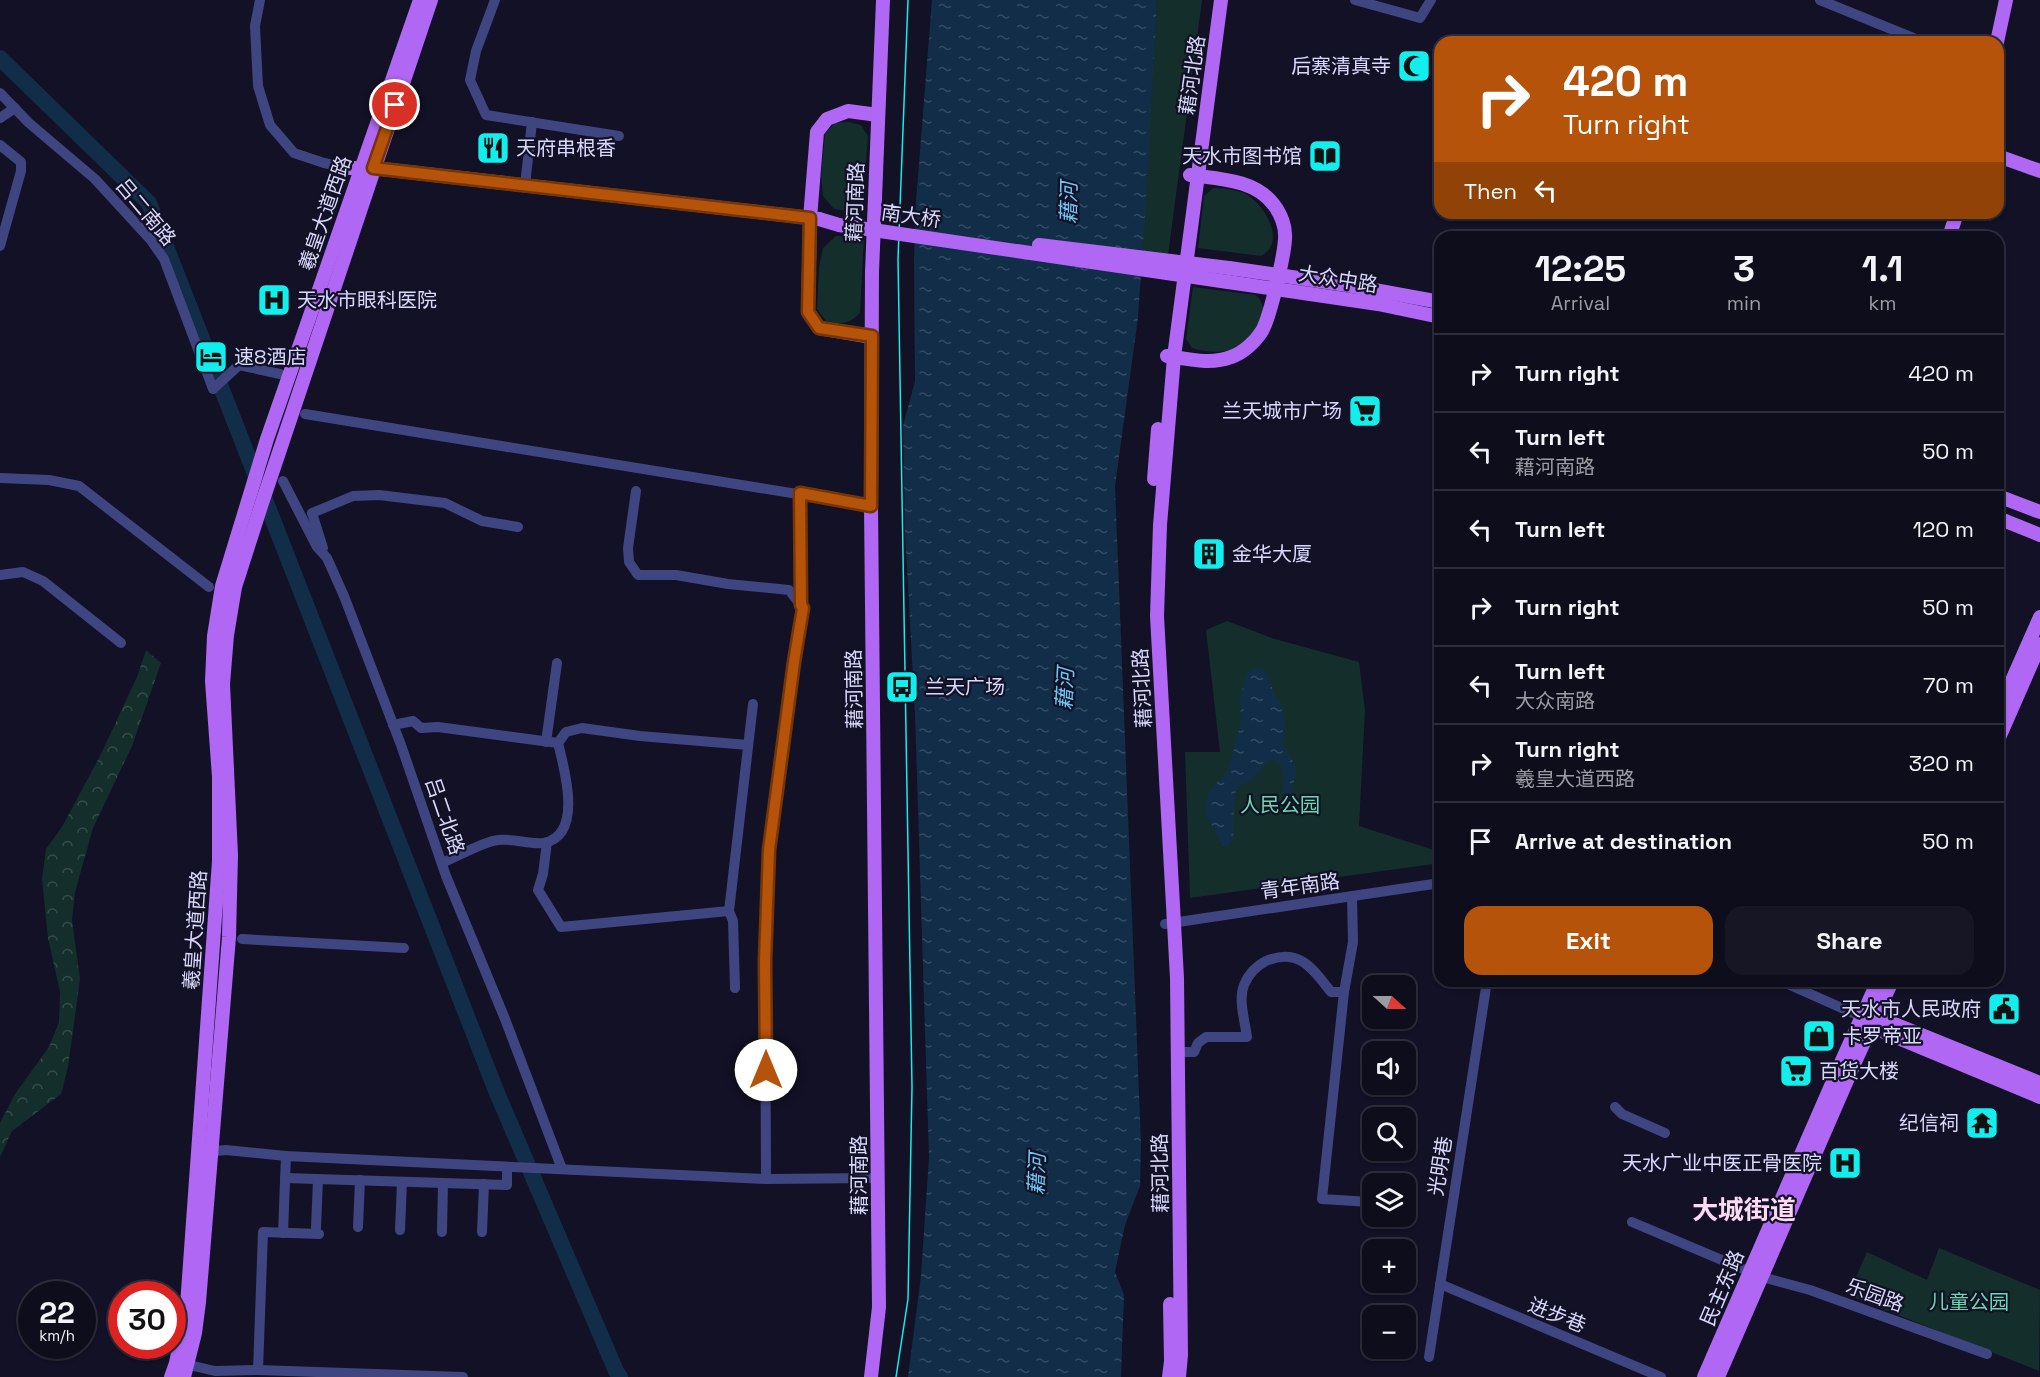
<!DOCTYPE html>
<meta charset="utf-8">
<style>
body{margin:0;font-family:"Space Grotesk","Noto Sans SC",sans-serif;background:#171625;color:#f1f3f6;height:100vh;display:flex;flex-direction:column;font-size:22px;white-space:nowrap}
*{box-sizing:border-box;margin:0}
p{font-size:20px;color:#9b9ca3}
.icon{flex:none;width:33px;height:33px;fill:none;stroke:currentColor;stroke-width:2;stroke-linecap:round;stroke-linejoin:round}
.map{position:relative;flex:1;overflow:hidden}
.drawer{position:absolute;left:1434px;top:231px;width:570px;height:756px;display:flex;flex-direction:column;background:#0e0d1c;border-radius:18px;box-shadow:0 2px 4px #0004,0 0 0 2px #2e2d3b}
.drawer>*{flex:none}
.banner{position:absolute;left:1434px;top:36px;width:570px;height:183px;border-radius:18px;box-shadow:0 2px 4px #0004,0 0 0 2px #2e2d3b;background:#b45309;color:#fff;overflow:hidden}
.needle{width:39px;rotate:111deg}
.buttons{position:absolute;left:1362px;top:975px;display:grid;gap:12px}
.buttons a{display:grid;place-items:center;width:54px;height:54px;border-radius:12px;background:#0e0d1c;box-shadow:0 2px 4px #0004,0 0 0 2px #2e2d3b;font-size:30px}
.speed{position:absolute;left:18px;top:1281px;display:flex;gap:12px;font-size:30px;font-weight:700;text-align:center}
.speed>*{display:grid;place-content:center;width:78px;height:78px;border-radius:50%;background:#0e0d1c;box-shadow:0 2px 4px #0004,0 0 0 2px #2e2d3b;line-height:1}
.speed small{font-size:15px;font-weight:400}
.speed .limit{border:9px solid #d22;background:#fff;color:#111}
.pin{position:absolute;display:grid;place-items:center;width:51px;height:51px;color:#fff;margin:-26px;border:3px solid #fff;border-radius:50%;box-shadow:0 2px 6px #0007}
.me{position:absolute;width:66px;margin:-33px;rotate:0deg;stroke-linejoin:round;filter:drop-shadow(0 0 4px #0008)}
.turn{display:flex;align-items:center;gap:21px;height:126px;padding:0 30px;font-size:27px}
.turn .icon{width:78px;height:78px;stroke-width:2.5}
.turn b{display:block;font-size:42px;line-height:51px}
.then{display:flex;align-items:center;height:57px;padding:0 30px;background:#0003;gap:12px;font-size:22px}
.eta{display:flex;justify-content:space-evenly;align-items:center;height:102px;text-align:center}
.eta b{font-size:36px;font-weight:700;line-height:42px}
.cta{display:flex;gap:12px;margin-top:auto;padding:12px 30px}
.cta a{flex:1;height:69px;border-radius:18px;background:#b45309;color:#fff;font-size:24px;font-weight:700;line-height:69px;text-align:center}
.cta a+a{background:#171625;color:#f1f3f6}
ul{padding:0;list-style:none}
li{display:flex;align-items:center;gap:18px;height:78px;padding:0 30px;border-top:2px solid #2e2d3b}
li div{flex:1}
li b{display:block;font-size:22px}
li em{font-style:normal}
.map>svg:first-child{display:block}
.green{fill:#142f2b}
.forest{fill:url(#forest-crowns)}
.water{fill:url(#water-ripples)}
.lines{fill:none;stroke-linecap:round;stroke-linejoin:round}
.river{stroke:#122d48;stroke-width:16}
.minor{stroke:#3f4581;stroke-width:10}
.major{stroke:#af67f4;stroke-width:14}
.tram{stroke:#12eeeb;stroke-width:1.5}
.major-bridge{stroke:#af67f4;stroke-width:14}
.route-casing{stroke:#753606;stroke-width:15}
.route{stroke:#b45309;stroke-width:10}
.labels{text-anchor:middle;stroke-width:4.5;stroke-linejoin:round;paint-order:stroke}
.poi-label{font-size:20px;fill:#d8d8fc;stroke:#121125;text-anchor:start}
.street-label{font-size:20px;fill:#d8d8fc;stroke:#121125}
.park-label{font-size:20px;fill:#69d8af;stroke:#121125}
.water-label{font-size:21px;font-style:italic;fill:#6ec6f5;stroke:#121125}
.district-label{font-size:26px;font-weight:bold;fill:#fcdaf4;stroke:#121125}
</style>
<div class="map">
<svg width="2040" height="1377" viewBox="0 0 2040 1377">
<defs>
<pattern id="forest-crowns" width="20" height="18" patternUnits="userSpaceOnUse" patternTransform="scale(1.5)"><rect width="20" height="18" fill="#142f2b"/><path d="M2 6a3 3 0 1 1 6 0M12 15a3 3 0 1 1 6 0" fill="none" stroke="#354c4b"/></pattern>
<pattern id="water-ripples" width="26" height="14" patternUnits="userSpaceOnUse" patternTransform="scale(1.5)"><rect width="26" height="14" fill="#122d48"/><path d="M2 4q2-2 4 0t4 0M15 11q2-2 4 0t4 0" fill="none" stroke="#344b63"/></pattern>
</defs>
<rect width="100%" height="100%" fill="#121125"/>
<g class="green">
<polygon points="1157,0 1202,0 1168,255 1142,253"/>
<polygon points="848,122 861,125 868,136 862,213 834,209 823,196 821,176 825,134 835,123"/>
<path d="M1213 188C1222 188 1238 190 1246 194 1265 205 1287 242 1261 256L1198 248 1204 196Z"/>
<path d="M836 236H864L860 313C849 324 841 325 826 321L817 309 819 267 823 248Z"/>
<path d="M1193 287 1256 295C1277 315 1247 345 1226 351 1217 353 1201 351 1192 348L1186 339Z"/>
<polygon points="1227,621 1275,639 1359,662 1365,710 1359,826 1440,852 1440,863 1190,898 1185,752 1220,752 1206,630"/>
<polygon points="1939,1248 2040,1290 2039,1371 1848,1295 1867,1252 1927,1280"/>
</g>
<polygon class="forest" points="146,650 161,663 132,746 93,828 75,892 72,920 80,979 68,1067 61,1094 12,1131 0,1157 0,1123 15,1094 49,1047 59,1022 60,992 48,938 42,879 46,849 62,827 101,754 137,677"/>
<g class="water">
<polygon points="932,0 1157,0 1147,186 1138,318 1115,486 1141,1144 1140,1186 1125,1225 1115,1272 1124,1295 1121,1377 908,1377 921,1276 929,1157 915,714 905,532 903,426 915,381 914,261 916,201"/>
<path d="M1259 668 1267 672 1275 696 1282 709 1285 724 1283 745 1295 765 1296 772 1290 799 1286 804C1278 788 1292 767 1273 759 1263 763 1261 771 1253 778 1248 783 1242 782 1237 788 1233 794 1234 828 1233 839L1230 845 1223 846 1205 813V806L1210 789 1226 774 1231 761 1241 722 1240 700 1246 674 1252 669Z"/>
</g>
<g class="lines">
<polyline class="river" points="0,58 149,203 497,1093 616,1371 620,1377"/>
<g class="minor">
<polyline points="260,0 255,26 258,86 270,125 294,153 324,163 348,168"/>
<polyline points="495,0 476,51 470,80 486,115 619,136"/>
<polyline points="1355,0 1420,18 1431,0"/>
<polyline points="1820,0 1923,42"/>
<polyline points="0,93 29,123 95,179 150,239 164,259 213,389 239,365 280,374"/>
<polyline points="0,118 15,108"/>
<polyline points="0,145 21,162 21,171 0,246"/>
<polyline points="525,185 532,122"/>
<polyline points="305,414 871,506"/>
<polyline points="0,478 49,480 79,486 209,587"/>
<polyline points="283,481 317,547 327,558 344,596 401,745 446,876 505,1019 562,1169"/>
<polyline points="636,491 628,548 629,562 638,575 676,575 728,584 789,590 803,608 794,662 769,850 765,961 766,1179"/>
<polyline points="800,493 801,605"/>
<polyline points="323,548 312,513 353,496 379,495 445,503 482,521 518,527"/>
<polyline points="0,575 23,572 43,581 121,643"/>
<polyline points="393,725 413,721 421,728 438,727 558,743 566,732 582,728 640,736 748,745"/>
<polyline points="546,742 557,663"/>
<polyline points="547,842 543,874 538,890 561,927 729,911"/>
<path d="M442 863C456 857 485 841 498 840 513 838 530 845 544 843 584 835 564 768 558 743"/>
<polyline points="1165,924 1440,883"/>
<polyline points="242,939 404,948"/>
<polyline points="1781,981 1862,1017"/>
<polyline points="735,988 733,921 729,911 753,704"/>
<polyline points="1344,992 1353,942 1352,896"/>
<path d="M1178 1052H1194L1198 1043 1206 1037H1247C1245 1021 1238 1000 1244 985 1248 975 1256 966 1266 961 1299 947 1313 969 1331 992H1344L1322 1199 1371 1202"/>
<polyline points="1615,1107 1622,1114 1665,1133"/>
<polyline points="205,1152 226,1150 286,1156 766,1179 878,1178"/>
<polyline points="285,1178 507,1185 507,1167"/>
<polyline points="1632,1222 1762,1277 1810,1290 1987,1354"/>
<polyline points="358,1227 360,1180"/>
<polyline points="316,1228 318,1179"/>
<polyline points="400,1230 402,1182"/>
<polyline points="442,1232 443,1183"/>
<polyline points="482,1232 484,1184"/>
<polyline points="283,1233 286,1156"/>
<polyline points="1440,1284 1661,1377"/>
<polyline points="1429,1357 1487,981"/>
<polyline points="189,1365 215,1371 258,1370 463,1377"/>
<polyline points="258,1370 263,1232 319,1234"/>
</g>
<g class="major">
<polyline points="1997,42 2006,0"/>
<polyline points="1998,156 2040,171"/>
<polyline points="348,168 373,168 819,219"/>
<polyline points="1949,237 1957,213"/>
<polyline points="1229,268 1347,285 1440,302"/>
<polyline points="1228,282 1378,304 1440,317"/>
<polyline points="872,337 819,328 808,312 810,218 817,132 827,119 848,111 878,115"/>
<path d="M1167 356C1188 359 1211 365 1231 357 1243 353 1255 342 1262 331 1270 317 1284 257 1285 239 1286 227 1281 214 1274 205 1255 179 1219 179 1190 175"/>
<polyline points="1154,479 1158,429"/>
<polyline points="1998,496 2040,512"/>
<polyline points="1998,518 2040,535"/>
<polyline points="1998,712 2040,617"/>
<polyline points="1998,740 2040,644"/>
<polyline points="1867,1017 1877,1017 2040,1083"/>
<polyline points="1866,1020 1872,1027 2040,1097"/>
<polyline points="171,1377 176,1363 187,1305 219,861 219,777 212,681 214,636 222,586 267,439 420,0"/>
<polyline points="184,1377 195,1333 199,1302 229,937 231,855 223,684 227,635 235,587 262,503 431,0"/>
<polyline points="871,1377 879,1307 871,506 872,272 883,0"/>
<polyline points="1169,1377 1171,1361 1170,1304"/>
<polyline points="1179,1377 1181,1355 1177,978 1157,616 1160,525 1174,357 1221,0"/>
<polyline points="1704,1377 1844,1056 1878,981"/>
<polyline points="1718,1377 1855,1062 1892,981"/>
</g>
<polyline class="tram" points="896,1377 908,1299 912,1087 898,259 908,0"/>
<g class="major-bridge">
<polyline points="819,219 839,225 1228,282"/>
<polyline points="1039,245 1229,268"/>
</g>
</g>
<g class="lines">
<defs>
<polyline id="route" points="395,105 373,168 810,218 808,312 819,328 872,336 871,506 800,493 801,605 803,608 794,662 769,850 765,961 766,1070"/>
</defs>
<use href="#route" class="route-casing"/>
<use href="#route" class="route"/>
</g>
<defs>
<symbol id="mosque-square" viewBox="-11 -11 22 22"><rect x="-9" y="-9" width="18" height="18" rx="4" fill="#12eeeb" stroke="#121125"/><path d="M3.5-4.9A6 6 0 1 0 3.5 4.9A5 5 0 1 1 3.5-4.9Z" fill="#111"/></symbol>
<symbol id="restaurant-square" viewBox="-11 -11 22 22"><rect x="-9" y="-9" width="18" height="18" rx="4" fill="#12eeeb" stroke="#121125"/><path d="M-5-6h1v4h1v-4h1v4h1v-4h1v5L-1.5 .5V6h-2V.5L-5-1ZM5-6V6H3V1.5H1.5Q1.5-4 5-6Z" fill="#111"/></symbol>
<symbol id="library-square" viewBox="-11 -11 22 22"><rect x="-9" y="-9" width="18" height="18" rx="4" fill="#12eeeb" stroke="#121125"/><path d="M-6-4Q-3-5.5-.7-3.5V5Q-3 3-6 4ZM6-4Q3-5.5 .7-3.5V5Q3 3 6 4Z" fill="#111"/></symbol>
<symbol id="hospital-square" viewBox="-11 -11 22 22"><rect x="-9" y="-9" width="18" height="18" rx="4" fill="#12eeeb" stroke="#121125"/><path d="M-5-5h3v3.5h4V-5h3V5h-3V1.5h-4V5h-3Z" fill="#111"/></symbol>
<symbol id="hotel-square" viewBox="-11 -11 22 22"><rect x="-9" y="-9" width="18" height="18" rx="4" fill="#12eeeb" stroke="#121125"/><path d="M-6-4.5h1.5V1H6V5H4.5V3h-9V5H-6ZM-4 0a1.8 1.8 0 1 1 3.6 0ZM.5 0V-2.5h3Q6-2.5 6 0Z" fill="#111"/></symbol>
<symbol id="supermarket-square" viewBox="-11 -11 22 22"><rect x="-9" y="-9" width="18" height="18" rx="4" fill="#12eeeb" stroke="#121125"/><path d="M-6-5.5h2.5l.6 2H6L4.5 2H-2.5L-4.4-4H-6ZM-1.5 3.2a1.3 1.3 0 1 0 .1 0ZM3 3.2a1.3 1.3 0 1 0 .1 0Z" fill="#111"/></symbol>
<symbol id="building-square" viewBox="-11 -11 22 22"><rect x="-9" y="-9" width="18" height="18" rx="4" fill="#12eeeb" stroke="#121125"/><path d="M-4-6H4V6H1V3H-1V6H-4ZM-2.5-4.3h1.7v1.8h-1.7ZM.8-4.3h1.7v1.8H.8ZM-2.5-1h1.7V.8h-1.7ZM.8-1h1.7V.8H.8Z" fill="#111"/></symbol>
<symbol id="bus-square" viewBox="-11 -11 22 22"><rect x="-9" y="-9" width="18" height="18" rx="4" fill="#12eeeb" stroke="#121125"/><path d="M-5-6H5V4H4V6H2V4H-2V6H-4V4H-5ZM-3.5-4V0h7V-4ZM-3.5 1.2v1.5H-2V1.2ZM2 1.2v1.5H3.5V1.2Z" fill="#111"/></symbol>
<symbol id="civic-square" viewBox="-11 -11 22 22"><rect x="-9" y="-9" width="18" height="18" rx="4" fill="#12eeeb" stroke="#121125"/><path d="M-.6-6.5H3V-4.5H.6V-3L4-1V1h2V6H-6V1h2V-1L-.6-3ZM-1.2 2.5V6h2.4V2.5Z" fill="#111"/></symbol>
<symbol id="shop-square" viewBox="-11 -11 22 22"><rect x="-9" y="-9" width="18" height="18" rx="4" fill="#12eeeb" stroke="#121125"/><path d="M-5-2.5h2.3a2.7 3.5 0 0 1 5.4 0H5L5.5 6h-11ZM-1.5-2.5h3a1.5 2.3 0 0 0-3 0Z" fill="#111"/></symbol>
<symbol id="temple-square" viewBox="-11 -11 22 22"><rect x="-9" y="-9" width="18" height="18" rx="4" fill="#12eeeb" stroke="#121125"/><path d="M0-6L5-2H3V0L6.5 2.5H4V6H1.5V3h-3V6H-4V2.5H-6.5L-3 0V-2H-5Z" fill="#111"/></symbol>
</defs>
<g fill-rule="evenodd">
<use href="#mosque-square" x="1395" y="47" width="38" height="38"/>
<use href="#restaurant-square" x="474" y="129" width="38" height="38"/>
<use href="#library-square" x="1306" y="137" width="38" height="38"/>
<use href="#hospital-square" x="255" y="281" width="38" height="38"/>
<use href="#hotel-square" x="192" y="338" width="38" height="38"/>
<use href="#supermarket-square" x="1346" y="392" width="38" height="38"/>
<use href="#building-square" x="1190" y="535" width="38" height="38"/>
<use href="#bus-square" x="883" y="668" width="38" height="38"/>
<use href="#civic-square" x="1985" y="990" width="38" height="38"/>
<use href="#shop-square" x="1800" y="1017" width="38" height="38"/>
<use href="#supermarket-square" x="1777" y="1052" width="38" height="38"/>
<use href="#temple-square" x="1963" y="1104" width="38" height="38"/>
<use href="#hospital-square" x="1826" y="1144" width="38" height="38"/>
</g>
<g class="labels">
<g class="poi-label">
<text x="1391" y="73" text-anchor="end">后寨清真寺</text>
<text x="516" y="155">天府串根香</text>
<text x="1302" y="163" text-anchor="end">天水市图书馆</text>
<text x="297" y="307">天水市眼科医院</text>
<text x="234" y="364">速8酒店</text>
<text x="1342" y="418" text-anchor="end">兰天城市广场</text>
<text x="1232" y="561">金华大厦</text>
<text x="925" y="694">兰天广场</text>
<text x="1981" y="1016" text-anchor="end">天水市人民政府</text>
<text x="1842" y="1043">卡罗帝亚</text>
<text x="1819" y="1078">百货大楼</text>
<text x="1959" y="1130" text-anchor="end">纪信祠</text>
<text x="1822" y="1170" text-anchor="end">天水广业中医正骨医院</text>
</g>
<g class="street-label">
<text transform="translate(1192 75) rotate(-82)" y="7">藉河北路</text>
<text transform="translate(855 202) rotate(-88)" y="7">藉河南路</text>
<text transform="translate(146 212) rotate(50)" y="7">吕二南路</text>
<text transform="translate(325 213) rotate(-71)" y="7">羲皇大道西路</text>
<text transform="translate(911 216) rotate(8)" y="7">南大桥</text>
<text transform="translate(1338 279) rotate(9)" y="7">大众中路</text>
<text transform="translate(1142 688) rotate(-93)" y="7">藉河北路</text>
<text transform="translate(854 689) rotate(-91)" y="7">藉河南路</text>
<text transform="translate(445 816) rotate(71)" y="7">吕二北路</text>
<text transform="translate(1300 886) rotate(-8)" y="7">青年南路</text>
<text transform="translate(195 930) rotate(-86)" y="7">羲皇大道西路</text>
<text transform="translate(1440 1166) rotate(-81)" y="7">光明巷</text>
<text transform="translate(1160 1173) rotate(-91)" y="7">藉河北路</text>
<text transform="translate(859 1175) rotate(-90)" y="7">藉河南路</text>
<text transform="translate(1722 1288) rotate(-67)" y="7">民主东路</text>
<text transform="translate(1875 1295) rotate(20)" y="7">乐园路</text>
<text transform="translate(1557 1315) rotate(22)" y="7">进步巷</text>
</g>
<g class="park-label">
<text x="1280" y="812">人民公园</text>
<text x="1969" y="1309">儿童公园</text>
</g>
<g class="water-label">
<text transform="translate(1069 203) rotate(-89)" y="7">藉河</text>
<text transform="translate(1065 689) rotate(-87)" y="7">藉河</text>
<text transform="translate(1037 1174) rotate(-88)" y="7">藉河</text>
</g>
<g class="district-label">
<text x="1744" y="1219">大城街道</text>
</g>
</g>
</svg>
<div class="buttons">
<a><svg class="needle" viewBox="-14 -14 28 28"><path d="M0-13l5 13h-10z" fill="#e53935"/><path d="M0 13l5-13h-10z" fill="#9b9ca3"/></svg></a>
<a><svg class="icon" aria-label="sound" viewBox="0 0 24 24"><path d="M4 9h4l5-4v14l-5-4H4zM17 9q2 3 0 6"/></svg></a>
<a><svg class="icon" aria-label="search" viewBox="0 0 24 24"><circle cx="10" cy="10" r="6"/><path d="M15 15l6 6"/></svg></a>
<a><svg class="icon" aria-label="layers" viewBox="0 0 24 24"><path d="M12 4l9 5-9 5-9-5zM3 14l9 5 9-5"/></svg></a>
<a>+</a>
<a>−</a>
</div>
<div class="speed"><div>22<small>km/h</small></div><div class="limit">30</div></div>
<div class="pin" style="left:395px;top:105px;background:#d93025"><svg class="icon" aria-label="arrive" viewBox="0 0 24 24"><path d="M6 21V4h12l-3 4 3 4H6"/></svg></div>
<svg class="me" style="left:766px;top:1070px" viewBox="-20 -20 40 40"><circle r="19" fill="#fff"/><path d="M0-13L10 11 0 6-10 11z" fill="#b45309"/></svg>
<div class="banner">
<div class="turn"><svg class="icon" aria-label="right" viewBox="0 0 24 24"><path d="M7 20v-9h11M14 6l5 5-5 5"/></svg><div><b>420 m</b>Turn right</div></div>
<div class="then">Then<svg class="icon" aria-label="left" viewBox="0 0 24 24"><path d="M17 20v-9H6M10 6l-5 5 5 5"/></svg></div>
</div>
<section class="drawer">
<div class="eta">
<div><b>12:25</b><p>Arrival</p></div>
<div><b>3</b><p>min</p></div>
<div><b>1.1</b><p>km</p></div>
</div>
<ul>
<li><svg class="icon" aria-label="right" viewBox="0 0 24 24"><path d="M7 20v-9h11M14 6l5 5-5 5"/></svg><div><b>Turn right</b></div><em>420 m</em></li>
<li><svg class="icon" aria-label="left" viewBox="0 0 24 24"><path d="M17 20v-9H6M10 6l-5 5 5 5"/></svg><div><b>Turn left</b><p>藉河南路</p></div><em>50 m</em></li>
<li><svg class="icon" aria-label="left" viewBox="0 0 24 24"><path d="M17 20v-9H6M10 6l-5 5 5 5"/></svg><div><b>Turn left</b></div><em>120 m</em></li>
<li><svg class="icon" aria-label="right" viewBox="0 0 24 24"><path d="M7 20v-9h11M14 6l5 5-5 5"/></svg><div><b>Turn right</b></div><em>50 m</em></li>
<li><svg class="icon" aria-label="left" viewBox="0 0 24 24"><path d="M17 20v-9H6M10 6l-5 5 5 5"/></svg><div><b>Turn left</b><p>大众南路</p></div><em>70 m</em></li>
<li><svg class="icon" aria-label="right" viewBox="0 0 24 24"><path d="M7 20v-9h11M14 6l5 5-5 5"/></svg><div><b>Turn right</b><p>羲皇大道西路</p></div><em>320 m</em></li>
<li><svg class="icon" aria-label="arrive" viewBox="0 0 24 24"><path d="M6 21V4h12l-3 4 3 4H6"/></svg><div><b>Arrive at destination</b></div><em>50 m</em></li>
</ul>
<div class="cta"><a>Exit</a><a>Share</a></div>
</section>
</div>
